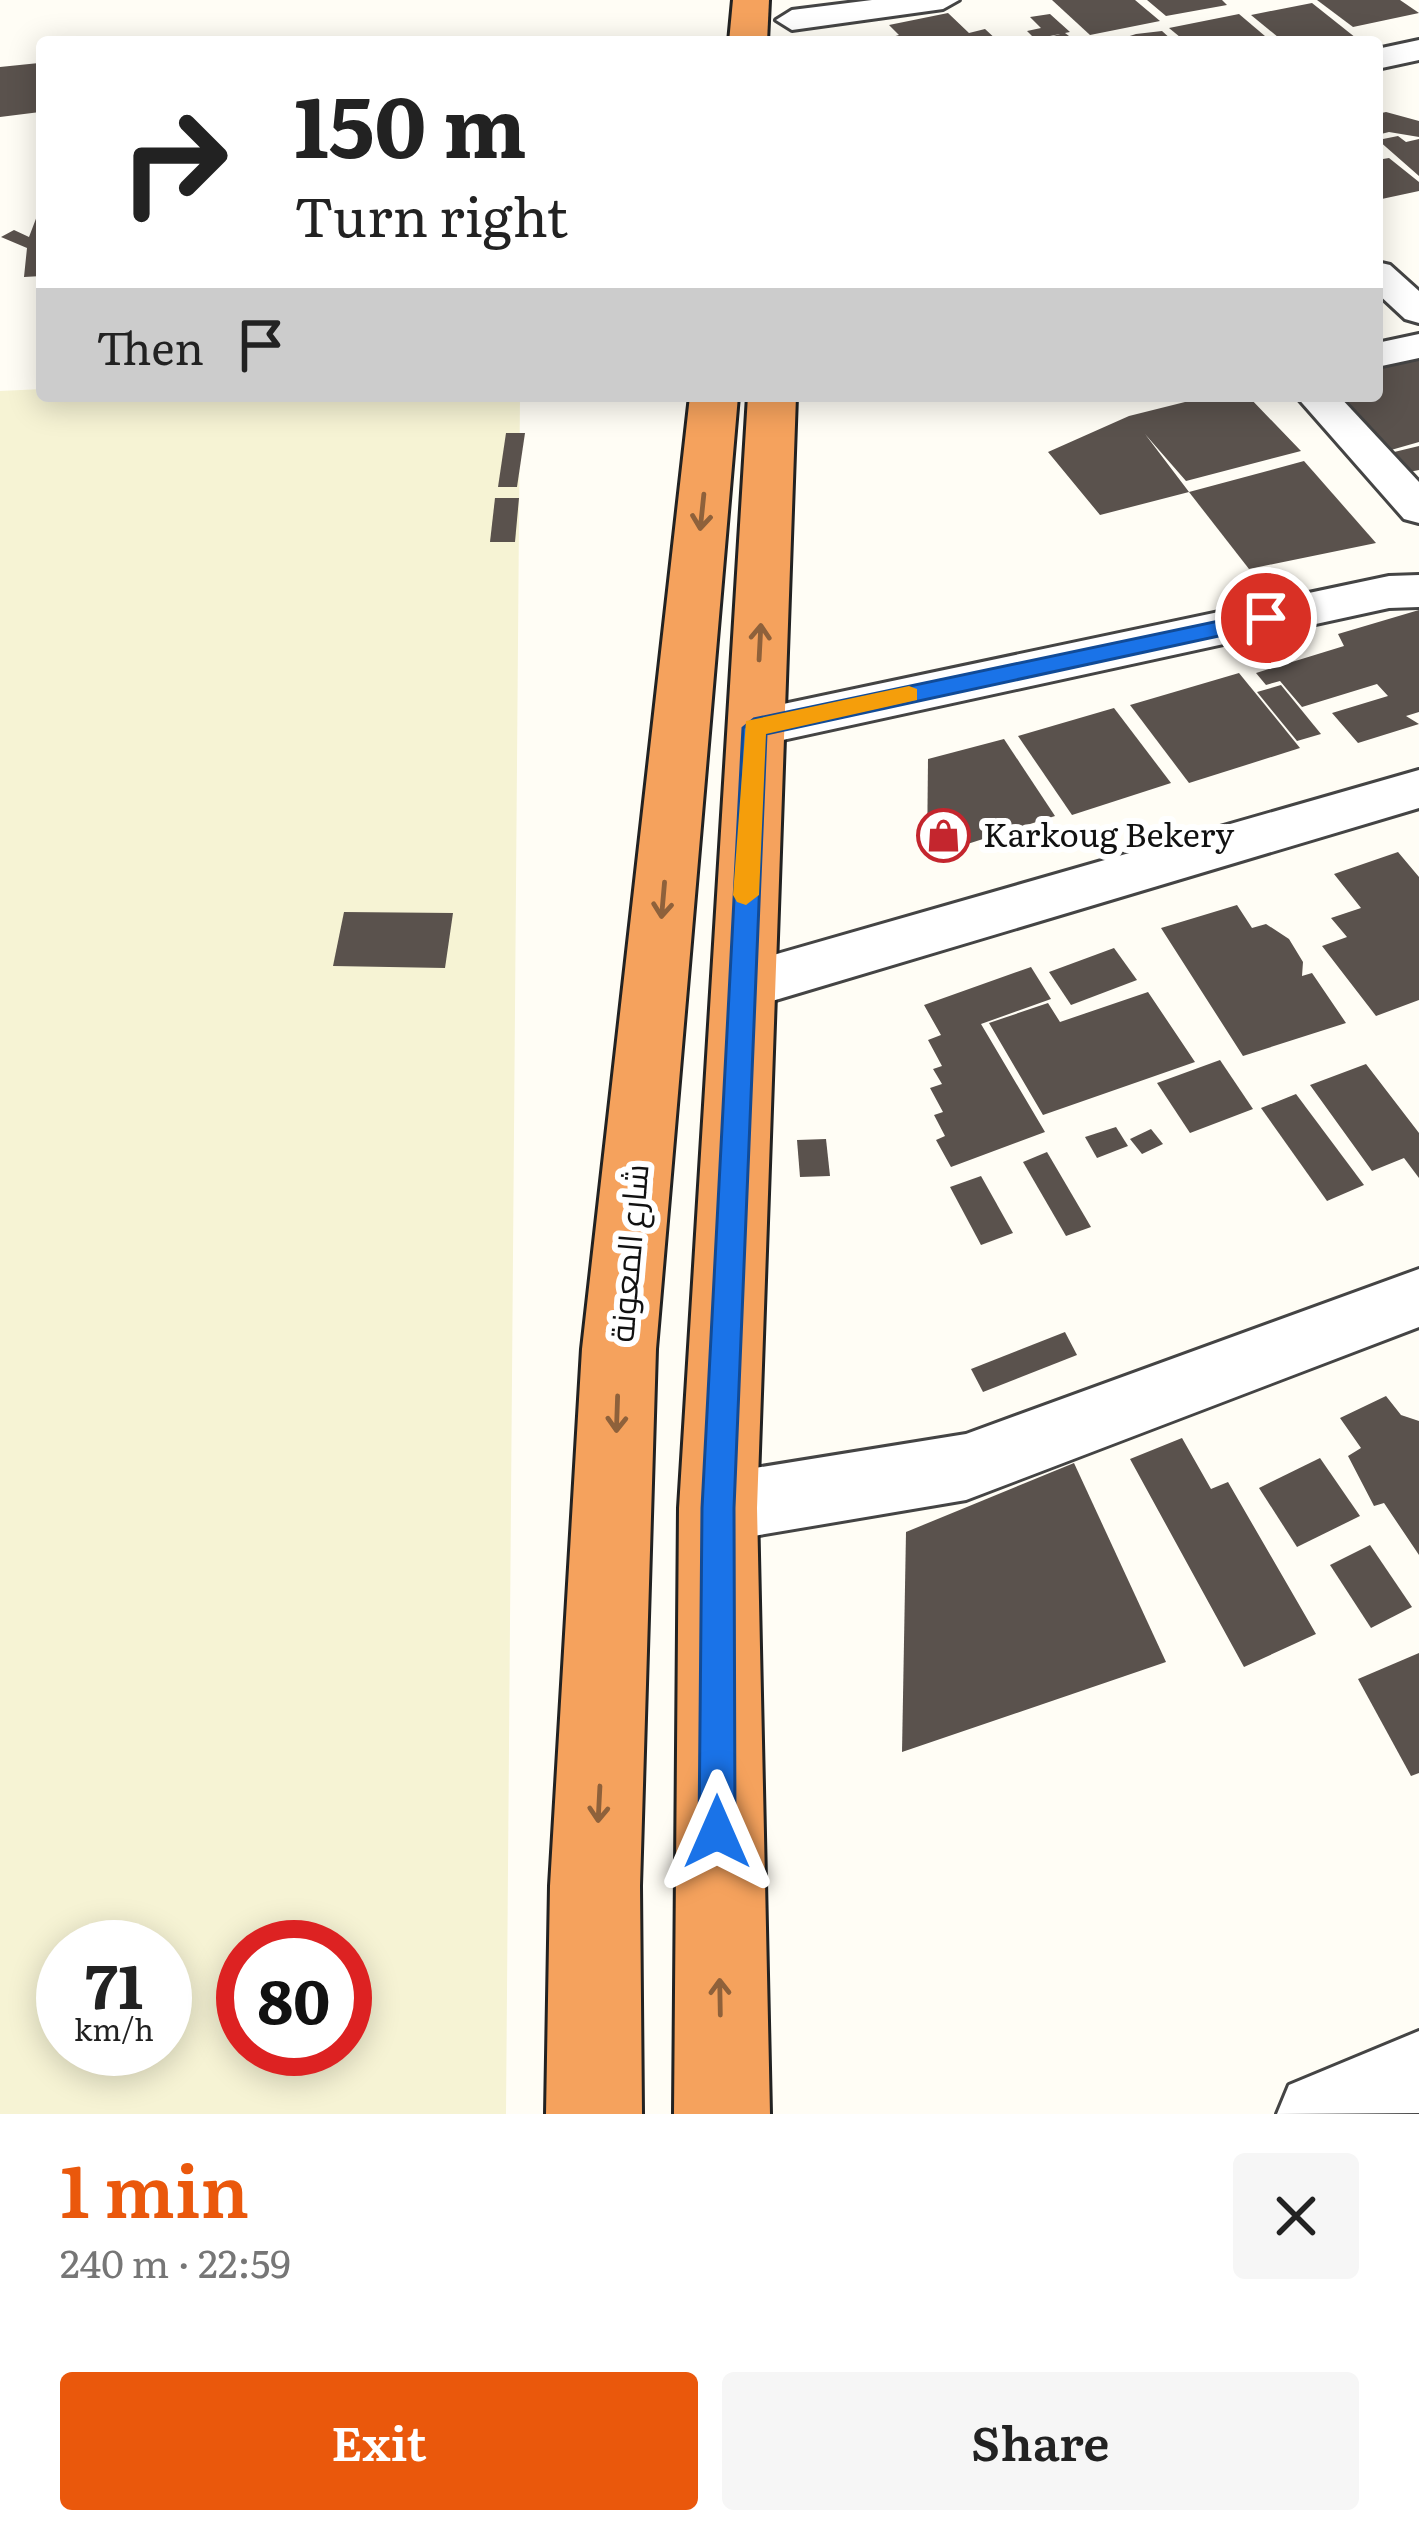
<!DOCTYPE html>
<meta charset="utf-8">
<style>
body{margin:0;font-family:Literata,Cairo,serif;background:#f6f6f6;color:#222;height:100vh;display:flex;flex-direction:column;font-size:45px;white-space:nowrap}
*{box-sizing:border-box;margin:0}
p{font-size:39px;color:#767676}
.icon{flex:none;width:66px;height:66px;fill:none;stroke:currentColor;stroke-width:2;stroke-linecap:round;stroke-linejoin:round}
.map{position:relative;height:2114px;overflow:hidden}
.drawer{display:flex;flex-direction:column;background:#fff;flex:1}
.drawer>*{flex:none}
.guide{position:absolute;left:36px;top:36px;width:1347px;height:366px;border-radius:12px;box-shadow:0 6px 30px #0003;background:#fff;color:#222;overflow:hidden}
.speed{position:absolute;left:36px;top:1920px;display:flex;gap:24px;font-size:60px;font-weight:700;text-align:center}
.speed>*{display:grid;place-content:center;width:156px;height:156px;border-radius:50%;background:#fff;box-shadow:0 6px 30px #0003;line-height:1}
.speed small{font-size:30px;font-weight:400}
.speed .limit{border:18px solid #d22;background:#fff;color:#111}
.pin{position:absolute;display:grid;place-items:center;width:102px;height:102px;color:#fff;margin:-51px;border:6px solid #fff;border-radius:50%;box-shadow:0 3px 12px #0007}
.me{position:absolute;width:132px;margin:-66px;rotate:0deg;stroke-linejoin:round;filter:drop-shadow(0 0 9px #0008)}
.turn{display:flex;align-items:center;gap:42px;height:252px;padding:0 60px;font-size:54px}
.turn .icon{width:156px;height:156px;stroke-width:2.5}
.turn b{display:block;font-size:84px;line-height:102px}
.then{display:flex;align-items:center;height:114px;padding:0 60px;background:#0003;gap:24px;font-size:45px}
.round{display:grid;place-items:center;flex:none;width:126px;height:126px;border-radius:12px;background:#f6f6f6}
.head{display:flex;align-items:center;justify-content:space-between;height:204px;padding:0 60px}
h1{font-size:72px;font-weight:600;line-height:90px;color:#ea580c}
.button{display:flex;gap:24px;margin-top:auto;padding:24px 60px}
.button a{flex:1;height:138px;border-radius:12px;background:#ea580c;color:#fff;font-size:48px;font-weight:600;line-height:138px;text-align:center}
.button a+a{background:#f6f6f6;color:#222}
.map>svg:first-child{display:block}
.farmland{fill:#f6f3d4;fill-rule:evenodd}
.building{fill:#5a524d}
.lines{fill:none;stroke-linecap:round;stroke-linejoin:round}
.minor-casing{stroke:#444;stroke-width:6}
.highway-casing{stroke:#222;stroke-width:6}
.minor{fill:#fff;fill-rule:evenodd}
.highway{fill:#f5a25d;fill-rule:evenodd}
.oneway{stroke:#8e613b}
.route{fill:#1a73e8;stroke:#114b97;stroke-width:3}
.slow{fill:#f59e0b}
.labels{text-anchor:middle;stroke-width:12;stroke-linejoin:round;paint-order:stroke}
.poi-label{font-size:33px;fill:#111;stroke:#fff;text-anchor:start}
.street-label{font-size:33px;fill:#111;stroke:#fff}
</style>
<div class="map">
<svg width="1419" height="2114" viewBox="0 0 1419 2114">
<rect width="100%" height="100%" fill="#fffdf5"/>
<path class="farmland" d="M42 389V396H520L506 2114H0V391ZM63 1947H165V2049H63ZM243 1947H345V2049H243Z"/>
<g class="building">
<polygon points="1052,0 1135,0 1160,21 1090,35"/>
<polygon points="1147,0 1222,0 1227,5 1166,16"/>
<polygon points="1317,0 1400,0 1419,13 1353,27"/>
<polygon points="1312,3 1356,38 1284,42 1251,15"/>
<polygon points="948,13 969,33 985,29 999,42 875,42 899,35 889,25"/>
<polygon points="1050,14 1070,32 1065,33 1073,39 1050,42 1046,38 1060,34 1035,39 1027,31 1041,28 1030,17"/>
<polygon points="1239,14 1272,42 1186,42 1169,28"/>
<polygon points="1162,31 1172,40 1111,42 1136,34"/>
<polygon points="39,63 40,112 0,117 0,67"/>
<polygon points="1386,112 1419,121 1419,137 1389,132 1377,135 1377,114"/>
<polygon points="1398,136 1406,142 1419,139 1419,176 1378,140"/>
<polygon points="1389,158 1419,182 1419,191 1377,200 1377,160"/>
<polygon points="37,216 42,216 42,276 24,277 27,248 1,237 14,230 29,237"/>
<polygon points="1411,351 1419,358 1419,442 1384,452 1328,396 1377,396 1377,360"/>
<polygon points="1209,396 1248,396 1301,451 1186,481 1145,434 1189,492 1100,515 1048,452 1129,416"/>
<polygon points="506,433 525,433 517,487 498,487"/>
<polygon points="1419,446 1419,470 1409,472 1390,453"/>
<polygon points="1304,461 1376,543 1249,569 1189,492"/>
<polygon points="495,498 519,498 515,542 490,542"/>
<polygon points="1419,610 1419,712 1406,716 1419,724 1358,743 1332,713 1388,696 1377,684 1302,707 1280,681 1266,685 1256,673 1344,646 1338,634"/>
<polygon points="1239,673 1300,748 1189,783 1130,705"/>
<polygon points="1281,685 1321,734 1297,741 1257,692"/>
<polygon points="1114,708 1171,783 1072,815 1018,736"/>
<polygon points="1004,739 1055,816 927,857 928,759"/>
<polygon points="1398,852 1419,877 1419,1000 1376,1016 1322,946 1347,937 1331,918 1361,908 1334,874"/>
<polygon points="1237,905 1252,928 1266,924 1289,939 1303,962 1302,976 1312,973 1346,1023 1243,1056 1161,928"/>
<polygon points="344,912 453,913 445,968 333,966"/>
<polygon points="1114,948 1137,980 1071,1005 1049,972"/>
<polygon points="1031,967 1051,999 981,1024 1045,1132 951,1167 936,1140 945,1136 934,1115 943,1112 930,1088 942,1084 933,1069 942,1066 928,1040 941,1035 924,1005"/>
<polygon points="1148,992 1195,1062 1043,1115 989,1023 1048,1003 1060,1022"/>
<polygon points="1220,1060 1253,1109 1190,1133 1157,1083"/>
<polygon points="1366,1064 1419,1133 1419,1178 1404,1158 1372,1171 1310,1085"/>
<polygon points="1296,1094 1364,1185 1327,1201 1261,1108"/>
<polygon points="1116,1127 1128,1146 1097,1158 1085,1137"/>
<polygon points="1151,1129 1163,1144 1142,1154 1130,1139"/>
<polygon points="826,1139 830,1176 800,1177 797,1140"/>
<polygon points="1047,1152 1091,1227 1066,1236 1023,1162"/>
<polygon points="981,1176 1013,1233 981,1245 950,1187"/>
<polygon points="1065,1332 1077,1355 983,1392 971,1369"/>
<polygon points="1386,1396 1401,1415 1419,1421 1419,1555 1384,1503 1374,1506 1348,1456 1361,1448 1340,1418"/>
<polygon points="1182,1438 1211,1489 1228,1482 1316,1634 1244,1667 1130,1459"/>
<polygon points="1320,1458 1360,1516 1297,1547 1259,1488"/>
<polygon points="1074,1463 1166,1662 902,1752 906,1532"/>
<polygon points="1370,1545 1412,1607 1371,1628 1330,1565"/>
<polygon points="1419,1653 1419,1773 1411,1776 1358,1679"/>
</g>
<g class="lines">
<defs>
<g id="minor">
<polygon points="872,0 959,0 943,9 792,30 776,20 792,10"/>
<polygon points="1419,40 1419,60 1377,69 1377,49"/>
<polygon points="1377,262 1390,265 1419,291 1419,323 1405,319 1377,293"/>
<polygon points="1419,334 1419,358 1377,367 1377,343"/>
<polygon points="1296,396 1339,396 1419,482 1419,523 1404,519"/>
<polygon points="1419,575 1419,607 1389,608 755,746 738,741 731,728 738,715 755,710 1389,576"/>
<polygon points="1419,770 1419,808 742,1010 722,1003 714,987 722,971 742,964"/>
<polygon points="1419,1269 1419,1327 966,1500 718,1542 694,1532 684,1508 694,1484 718,1474 966,1434"/>
<polygon points="1419,2031 1419,2113 1277,2114 1289,2085"/>
</g>
<g id="highway">
<polygon points="733,0 769,0 767,42 729,42"/>
<polygon points="690,396 738,396 656,1349 640,1886 642,2114 546,2114 550,1886 582,1349"/>
<polygon points="748,396 796,396 757,1508 770,2114 674,2114 679,1508"/>
</g>
</defs>
<use href="#minor" class="minor-casing"/>
<use href="#highway" class="highway-casing"/>
<use href="#minor" class="minor"/>
<use href="#highway" class="highway"/>
</g>
<defs><path id="oneway-shaft" d="M-6 0H5M1.5-3L5.5 0L1.5 3" fill="none" stroke-width="1.6" stroke-linecap="round" stroke-linejoin="round" transform="scale(3)"/></defs>
<g class="oneway">
<use href="#oneway-shaft" transform="translate(702 512) rotate(96)"/>
<use href="#oneway-shaft" transform="translate(760 642) rotate(-87)"/>
<use href="#oneway-shaft" transform="translate(663 900) rotate(95)"/>
<use href="#oneway-shaft" transform="translate(617 1414) rotate(92)"/>
<use href="#oneway-shaft" transform="translate(599 1804) rotate(93)"/>
<use href="#oneway-shaft" transform="translate(720 1997) rotate(-91)"/>
</g>
<polygon class="route" points="1266,611 1277,618 1274,624 766,734 734,1508 735,1832 730,1845 717,1850 704,1845 699,1832 702,1508 743,728 754,719"/>
<polygon class="slow" points="909,686 917,689 917,700 766,734 759,895 746,905 737,902 733,895 746,721"/>
<defs>
<symbol id="shop-ring" viewBox="-11 -11 22 22"><circle r="9.5" fill="#fff" stroke="#c4262e" stroke-width="1.5"/><path d="M-5-2.5h2.3a2.7 3.5 0 0 1 5.4 0H5L5.5 6h-11ZM-1.5-2.5h3a1.5 2.3 0 0 0-3 0Z" fill="#c4262e"/></symbol>
</defs>
<g fill-rule="evenodd">
<use href="#shop-ring" x="914" y="806" width="59" height="59"/>
</g>
<g class="labels">
<g class="poi-label">
<text x="983" y="847">Karkoug Bekery</text>
</g>
<g class="street-label">
<text transform="translate(629 1253) rotate(-85)" y="12">شارع المعونة</text>
</g>
</g>
</svg>
<div class="speed"><div>71<small>km/h</small></div><div class="limit">80</div></div>
<div class="pin" style="left:1266px;top:618px;background:#d93025"><svg class="icon" aria-label="arrive" viewBox="0 0 24 24"><path d="M6 21V4h12l-3 4 3 4H6"/></svg></div>
<svg class="me" style="left:717px;top:1832px" viewBox="-20 -20 40 40"><path d="M0-17L14 15 0 8-14 15z" fill="#1a73e8" stroke="#fff" stroke-width="4"/></svg>
<div class="guide">
<div class="turn"><svg class="icon" aria-label="right" viewBox="0 0 24 24"><path d="M7 20v-9h11M14 6l5 5-5 5"/></svg><div><b>150 m</b>Turn right</div></div>
<div class="then">Then<svg class="icon" aria-label="arrive" viewBox="0 0 24 24"><path d="M6 21V4h12l-3 4 3 4H6"/></svg></div>
</div>
</div>
<section class="drawer">
<div class="head"><div><h1>1 min</h1><p>240 m · 22:59</p></div><a class="round"><svg class="icon" aria-label="close" viewBox="0 0 24 24"><path d="M6 6l12 12M18 6L6 18"/></svg></a></div>
<div class="button"><a>Exit</a><a>Share</a></div>
</section>
